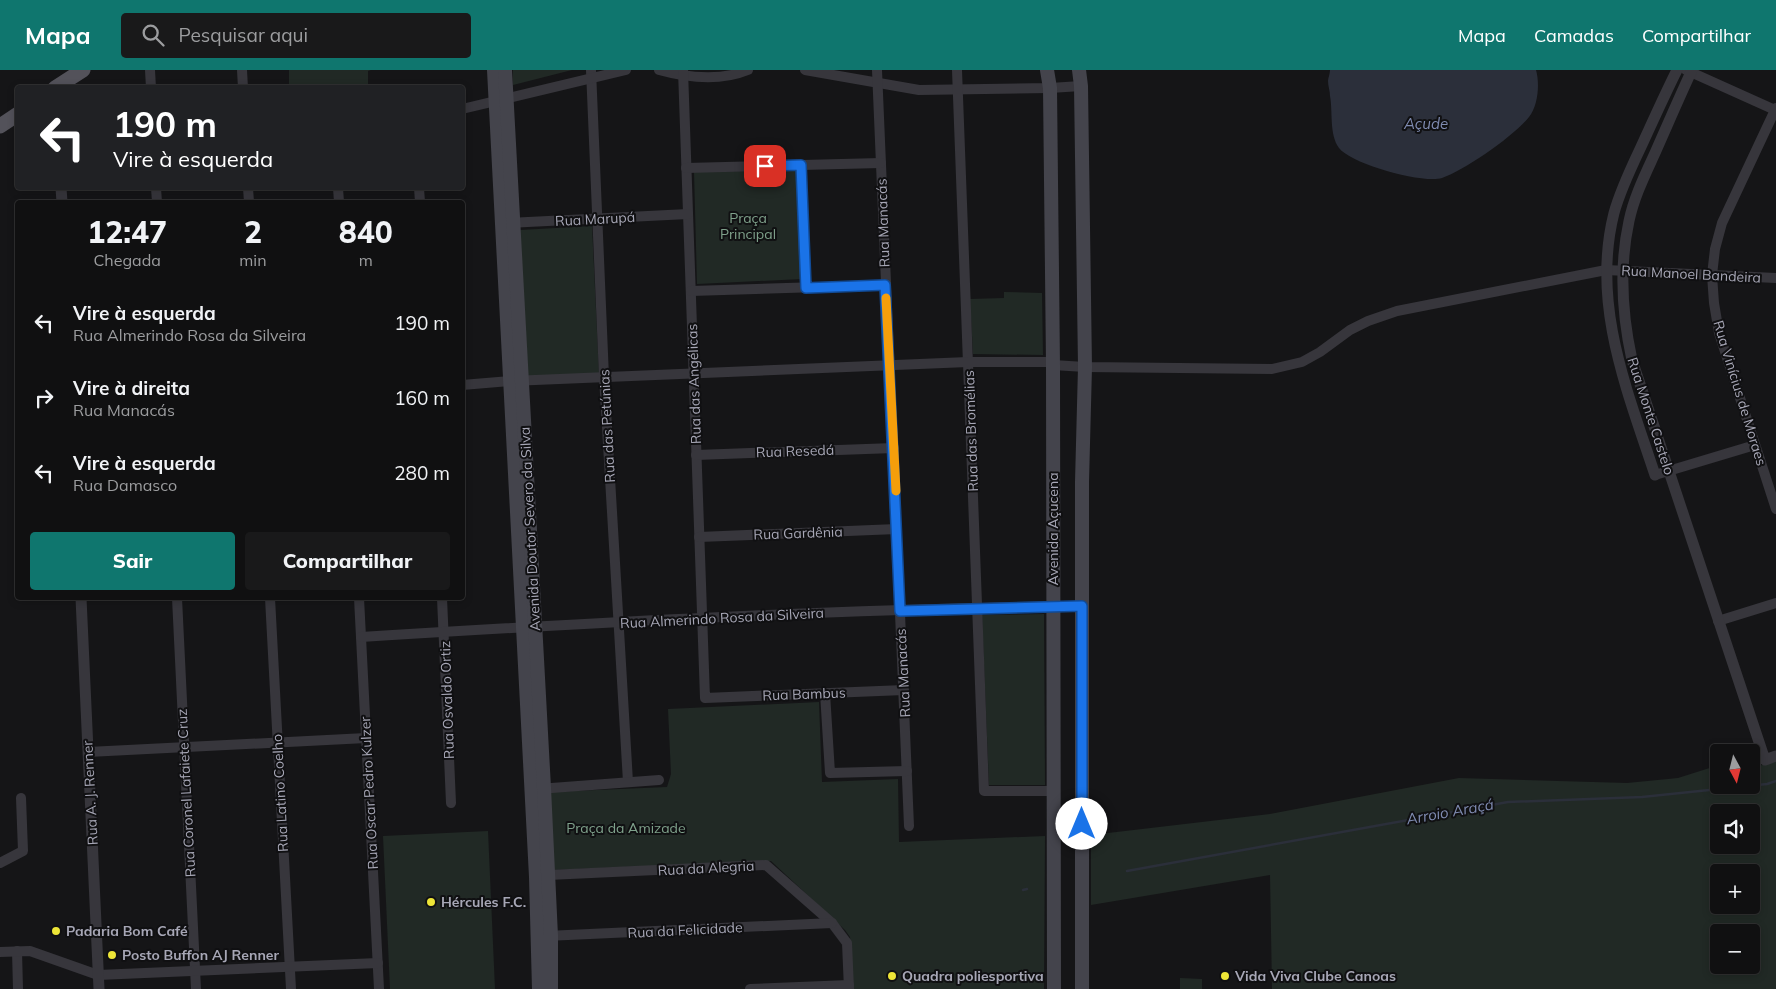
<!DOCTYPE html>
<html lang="pt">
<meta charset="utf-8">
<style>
body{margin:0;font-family:Mulish,sans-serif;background:#19191a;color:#f1f3f6;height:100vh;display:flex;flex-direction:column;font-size:19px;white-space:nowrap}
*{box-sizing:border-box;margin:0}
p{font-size:16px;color:#9c9d9f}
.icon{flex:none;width:28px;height:28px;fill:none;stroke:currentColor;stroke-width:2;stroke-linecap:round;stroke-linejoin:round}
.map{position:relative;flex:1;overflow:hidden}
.details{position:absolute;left:15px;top:130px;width:450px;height:400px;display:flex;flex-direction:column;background:#101011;border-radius:5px;box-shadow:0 2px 8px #0003,0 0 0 1px #303031}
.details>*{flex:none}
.banner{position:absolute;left:15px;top:15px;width:450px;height:105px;border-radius:5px;box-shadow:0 2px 8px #0003,0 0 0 1px #303031;background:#202124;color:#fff;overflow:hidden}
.needle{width:32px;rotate:173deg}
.buttons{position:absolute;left:1710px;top:674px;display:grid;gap:10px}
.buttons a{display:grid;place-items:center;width:50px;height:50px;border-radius:5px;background:#101011;box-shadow:0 2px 8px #0003,0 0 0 1px #303031;font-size:25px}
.pin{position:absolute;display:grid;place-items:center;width:42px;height:42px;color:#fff;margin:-21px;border-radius:10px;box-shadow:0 2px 8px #0006}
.me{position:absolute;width:55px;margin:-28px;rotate:0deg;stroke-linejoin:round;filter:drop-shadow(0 0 4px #0008)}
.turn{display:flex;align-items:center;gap:18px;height:105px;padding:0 15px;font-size:22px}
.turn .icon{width:65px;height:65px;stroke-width:2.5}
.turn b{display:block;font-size:35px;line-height:42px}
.eta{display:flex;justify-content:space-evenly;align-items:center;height:85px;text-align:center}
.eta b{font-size:30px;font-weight:800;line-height:35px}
.action{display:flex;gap:10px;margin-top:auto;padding:10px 15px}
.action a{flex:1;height:58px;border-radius:5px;background:#0f766e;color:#fff;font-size:20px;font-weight:800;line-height:58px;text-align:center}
.action a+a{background:#19191a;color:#f1f3f6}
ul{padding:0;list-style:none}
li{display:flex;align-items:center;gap:15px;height:75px;padding:0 15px}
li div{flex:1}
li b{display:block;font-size:19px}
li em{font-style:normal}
header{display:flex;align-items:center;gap:30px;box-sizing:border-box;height:70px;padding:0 25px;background:#0f766e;color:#fff}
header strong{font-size:24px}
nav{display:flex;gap:28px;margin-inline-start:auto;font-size:18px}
.search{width:350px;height:45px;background:#19191a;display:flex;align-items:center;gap:12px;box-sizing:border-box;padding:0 18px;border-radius:5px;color:#9c9d9f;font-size:19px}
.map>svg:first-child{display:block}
.green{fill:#212925;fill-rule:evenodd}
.water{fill:#2b2f3a}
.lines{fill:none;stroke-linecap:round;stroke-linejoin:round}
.stream{stroke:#2b2f3a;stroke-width:2.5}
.minor{stroke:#37363c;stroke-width:10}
.tertiary{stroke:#37363c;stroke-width:11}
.secondary{stroke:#44444c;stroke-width:14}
.primary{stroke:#53525a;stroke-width:15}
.route-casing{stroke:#114b97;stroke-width:12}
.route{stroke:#1a73e8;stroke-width:9}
.slow{stroke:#f59e0b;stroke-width:9}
.poi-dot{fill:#ede537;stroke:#101012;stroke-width:2}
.labels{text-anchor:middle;stroke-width:4;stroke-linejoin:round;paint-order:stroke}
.park-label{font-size:14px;fill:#7fa18b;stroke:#101012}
.street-label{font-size:14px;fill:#a7a7b6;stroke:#101012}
.poi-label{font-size:14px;font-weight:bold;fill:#a7a7b6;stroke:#101012;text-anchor:start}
.water-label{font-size:15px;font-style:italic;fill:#7f8bb1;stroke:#101012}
</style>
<header>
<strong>Mapa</strong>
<div class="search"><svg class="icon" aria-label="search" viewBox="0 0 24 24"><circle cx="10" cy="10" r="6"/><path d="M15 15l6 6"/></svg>Pesquisar aqui</div>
<nav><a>Mapa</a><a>Camadas</a><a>Compartilhar</a></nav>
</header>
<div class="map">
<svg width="1776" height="919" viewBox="0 0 1776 919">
<rect width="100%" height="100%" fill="#151517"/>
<g class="green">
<polygon points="289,0 371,0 368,1 368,17 289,18"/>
<polygon points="513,0 572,0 513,15"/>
<polygon points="798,100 802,209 697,214 694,102"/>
<polygon points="592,156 599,304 528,307 520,160"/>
<polygon points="1004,222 1042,223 1043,285 973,284 970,229 1004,228"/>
<polygon points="1044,544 1045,715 989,715 982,545"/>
<polygon points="819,632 822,712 898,709 899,772 1045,766 1044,919 853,919 850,867 845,860 771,791 552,800 549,722 667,717 671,704 668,639"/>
<path d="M1776 690V919H1272L1270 805 1091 835V765L1270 744 1459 708 1627 713 1678 708 1719 695V715H1751V699ZM1719 742H1751V775H1719ZM1719 802H1751V835H1719ZM1719 862H1751V895H1719Z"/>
<polygon points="488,761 495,919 390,919 383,766"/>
<polygon points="1180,908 1202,909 1202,919 1180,919"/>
</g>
<path class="water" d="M1330 0H1536C1540 14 1538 36 1529 47 1514 66 1465 100 1442 108 1423 114 1351 94 1339 78 1329 64 1333 42 1330 26 1330 21 1328 16 1328 11 1328 8 1330 4 1330 0Z"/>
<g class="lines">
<g class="stream">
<polyline points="1127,801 1508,732 1642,727 1767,714 1776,711"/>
<polyline points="1023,820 1027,819"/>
</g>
<g class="minor">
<polyline points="150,0 151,18"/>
<polyline points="242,0 243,18"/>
<polyline points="591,0 604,307 628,712"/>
<path d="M659 0C688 8 719 12 748 0"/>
<polyline points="683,0 705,628 904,620"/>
<polyline points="805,0 919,20 1050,18 1081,16"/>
<polyline points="877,0 909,756"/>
<polyline points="957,0 984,721 1053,721"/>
<polyline points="1686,0 1775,40"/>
<polyline points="1776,38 1722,153 1715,179 1712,205 1714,233 1719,263 1776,439"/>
<polyline points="462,39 626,0"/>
<polyline points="801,95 805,218"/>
<polyline points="686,98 881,93"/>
<polyline points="156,118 157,132"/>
<polyline points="248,118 249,132"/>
<polyline points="338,118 339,132"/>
<polyline points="419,118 420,132"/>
<polyline points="506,153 688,144"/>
<polyline points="691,221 885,215"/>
<polyline points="462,315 511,311 968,292 1048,292 1053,295 1085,297 1272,299 1302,292 1320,282 1350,260 1368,251 1397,241 1606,200 1776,208"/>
<polyline points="696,385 894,378"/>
<polyline points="1655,405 1755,375"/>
<polyline points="699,467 897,459"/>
<polyline points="177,528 196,919"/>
<polyline points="270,528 291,919"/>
<polyline points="359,528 379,919"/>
<polyline points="442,528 451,733"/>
<polyline points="1718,551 1776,533"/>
<path d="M361 567C601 552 842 539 1082 536"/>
<polyline points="825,623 830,703 907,701"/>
<polyline points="88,682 366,668"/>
<polyline points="538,719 659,710"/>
<polyline points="0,793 23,781 21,728"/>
<polyline points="548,805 766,795 832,853 847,873 849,919"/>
<polyline points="546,866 832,853"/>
<polyline points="17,881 18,919"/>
<polyline points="0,882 30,881 98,905 378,893"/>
<polyline points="750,919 849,915"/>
</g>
<g class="tertiary">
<path d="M1692 0C1679 28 1667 56 1655 83 1645 105 1634 127 1629 151 1619 197 1622 244 1632 290L1765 690 1776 686"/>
<polyline points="61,118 62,132"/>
<path d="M1655 405C1627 320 1591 234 1614 143 1620 121 1630 100 1640 79 1652 53 1664 26 1677 0"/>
<polyline points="81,528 99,919"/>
</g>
<g class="secondary">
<polyline points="494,0 536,807 539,919"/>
<polyline points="505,0 544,718 551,866 551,919"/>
<polyline points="1047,0 1050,18 1053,295 1054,919"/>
<polyline points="1079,0 1081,16 1085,297 1082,412 1082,919"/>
</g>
<g class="primary">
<polyline points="55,18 83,0"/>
<polyline points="0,56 18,44"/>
</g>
</g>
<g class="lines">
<defs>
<polyline id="route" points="765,96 801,95 806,218 885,215 900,541 1082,536 1082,754"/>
</defs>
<use href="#route" class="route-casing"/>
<use href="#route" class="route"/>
<polyline class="slow" points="886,228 896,421"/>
</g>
<g class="poi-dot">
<circle cx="431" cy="832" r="5"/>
<circle cx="56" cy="861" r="5"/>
<circle cx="112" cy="885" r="5"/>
<circle cx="892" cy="906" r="5"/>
<circle cx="1225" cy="906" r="5"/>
</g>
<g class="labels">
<g class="park-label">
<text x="748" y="153">Praça<tspan x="748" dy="16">Principal</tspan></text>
<text x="626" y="763">Praça da Amizade</text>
</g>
<g class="street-label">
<text transform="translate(595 149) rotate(-3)" y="5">Rua Marupá</text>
<text transform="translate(883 153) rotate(-92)" y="5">Rua Manacás</text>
<text transform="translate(1691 204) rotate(3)" y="5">Rua Manoel Bandeira</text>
<text transform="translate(694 314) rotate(-92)" y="5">Rua das Angélicas</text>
<text transform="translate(1740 323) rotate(73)" y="5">Rua Vinícius de Moraes</text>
<text transform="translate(1651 346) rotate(72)" y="5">Rua Monte Castelo</text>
<text transform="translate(607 356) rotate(-93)" y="5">Rua das Petúnias</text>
<text transform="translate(971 361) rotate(-92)" y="5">Rua das Bromélias</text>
<text transform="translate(795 381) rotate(-2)" y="5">Rua Resedá</text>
<text transform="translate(530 459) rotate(-93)" y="5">Avenida Doutor Severo da Silva</text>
<text transform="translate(1053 459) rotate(-90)" y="5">Avenida Açucena</text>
<text transform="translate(798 463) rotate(-2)" y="5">Rua Gardênia</text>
<text transform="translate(722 548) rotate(-3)" y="5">Rua Almerindo Rosa da Silveira</text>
<text transform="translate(903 603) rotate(-93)" y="5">Rua Manacás</text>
<text transform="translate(804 624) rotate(-2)" y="5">Rua Bambus</text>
<text transform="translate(447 630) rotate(-92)" y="5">Rua Osvaldo Ortiz</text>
<text transform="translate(90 723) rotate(-93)" y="5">Rua A. J. Renner</text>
<text transform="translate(186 723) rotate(-93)" y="5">Rua Coronel Lafaiete Cruz</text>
<text transform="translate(280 723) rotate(-93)" y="5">Rua Latino Coelho</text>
<text transform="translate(369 723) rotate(-93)" y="5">Rua Oscar Pedro Kulzer</text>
<text transform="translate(706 798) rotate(-3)" y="5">Rua da Alegria</text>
<text transform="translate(685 860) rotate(-3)" y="5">Rua da Felicidade</text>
</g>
<g class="poi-label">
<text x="441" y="837">Hércules F.C.</text>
<text x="66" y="866">Padaria Bom Café</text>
<text x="122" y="890">Posto Buffon AJ Renner</text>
<text x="902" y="911">Quadra poliesportiva</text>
<text x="1235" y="911">Vida Viva Clube Canoas</text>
</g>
<g class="water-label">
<text x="1426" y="59">Açude</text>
<text transform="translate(1450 742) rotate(-10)" y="5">Arroio Araçá</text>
</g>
</g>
</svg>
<div class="buttons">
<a><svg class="needle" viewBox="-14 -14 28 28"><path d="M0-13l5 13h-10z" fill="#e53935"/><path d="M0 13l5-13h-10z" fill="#9c9d9f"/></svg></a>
<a><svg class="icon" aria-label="sound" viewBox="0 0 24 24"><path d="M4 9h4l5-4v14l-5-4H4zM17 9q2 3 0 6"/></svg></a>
<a>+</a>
<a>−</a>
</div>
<div class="pin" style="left:765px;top:96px;background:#d93025"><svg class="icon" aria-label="arrive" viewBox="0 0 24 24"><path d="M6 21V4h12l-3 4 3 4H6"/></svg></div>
<svg class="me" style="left:1082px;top:754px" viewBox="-20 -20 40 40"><circle r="19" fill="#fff"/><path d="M0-13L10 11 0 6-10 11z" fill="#1a73e8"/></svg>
<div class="banner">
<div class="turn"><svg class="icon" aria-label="left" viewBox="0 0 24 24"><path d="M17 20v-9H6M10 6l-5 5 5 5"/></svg><div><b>190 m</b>Vire à esquerda</div></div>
</div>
<section class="details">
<div class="eta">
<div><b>12:47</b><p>Chegada</p></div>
<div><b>2</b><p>min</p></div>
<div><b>840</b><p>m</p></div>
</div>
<ul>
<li><svg class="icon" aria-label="left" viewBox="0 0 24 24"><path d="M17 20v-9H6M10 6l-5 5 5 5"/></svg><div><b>Vire à esquerda</b><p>Rua Almerindo Rosa da Silveira</p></div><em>190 m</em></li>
<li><svg class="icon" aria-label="right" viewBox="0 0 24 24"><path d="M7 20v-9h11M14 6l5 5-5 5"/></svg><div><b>Vire à direita</b><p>Rua Manacás</p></div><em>160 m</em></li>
<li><svg class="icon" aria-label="left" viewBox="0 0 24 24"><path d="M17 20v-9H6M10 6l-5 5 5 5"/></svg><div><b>Vire à esquerda</b><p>Rua Damasco</p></div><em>280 m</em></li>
</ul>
<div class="action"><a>Sair</a><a>Compartilhar</a></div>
</section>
</div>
